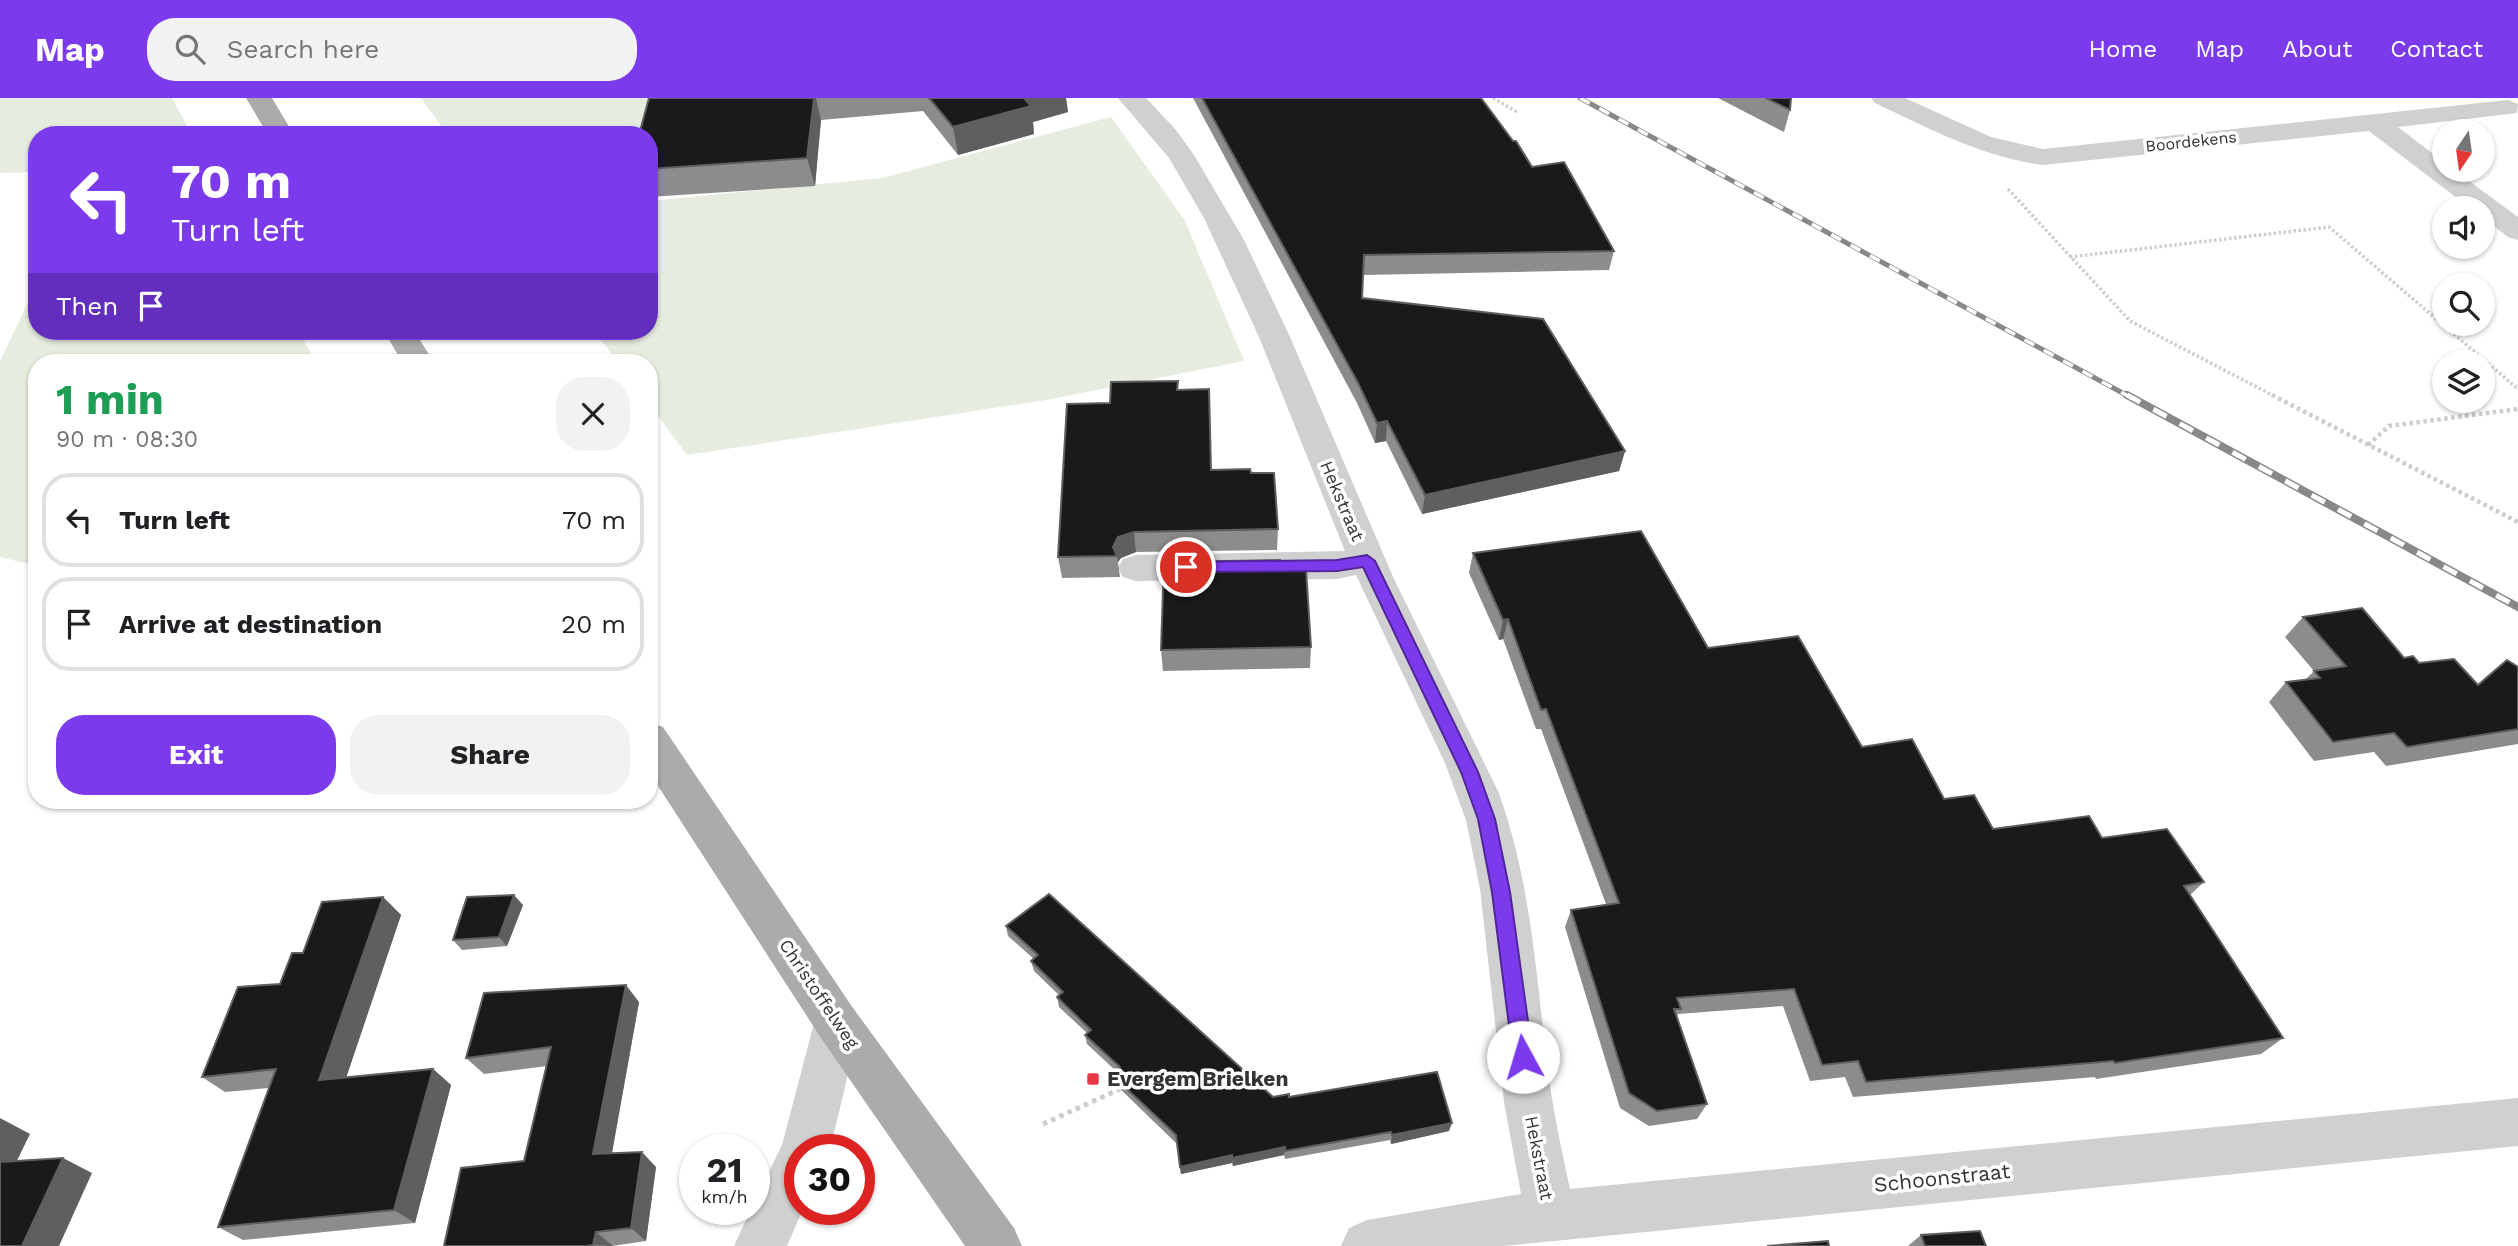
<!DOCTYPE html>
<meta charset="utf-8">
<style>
body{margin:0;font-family:"Work Sans",sans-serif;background:#f2f2f2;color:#202124;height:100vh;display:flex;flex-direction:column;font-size:26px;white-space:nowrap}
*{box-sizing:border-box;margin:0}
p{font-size:23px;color:#757577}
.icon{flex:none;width:38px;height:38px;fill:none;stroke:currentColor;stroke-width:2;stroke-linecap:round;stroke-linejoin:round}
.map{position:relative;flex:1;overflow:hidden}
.side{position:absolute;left:28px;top:256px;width:630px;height:455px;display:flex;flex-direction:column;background:#fff;border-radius:28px;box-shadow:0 2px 5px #0004}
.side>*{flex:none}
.guide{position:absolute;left:28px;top:28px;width:630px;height:214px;border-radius:28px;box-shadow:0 2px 5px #0004;background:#7c3aed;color:#fff;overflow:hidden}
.needle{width:46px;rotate:193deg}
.controls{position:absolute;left:2432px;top:21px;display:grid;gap:14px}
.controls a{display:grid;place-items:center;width:63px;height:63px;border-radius:50%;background:#fff;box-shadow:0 2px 5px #0004;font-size:35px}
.speed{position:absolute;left:679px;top:1036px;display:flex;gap:14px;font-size:35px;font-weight:700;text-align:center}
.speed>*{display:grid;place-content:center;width:91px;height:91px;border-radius:50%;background:#fff;box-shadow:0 2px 5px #0004;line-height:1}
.speed small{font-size:18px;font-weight:400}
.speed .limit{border:10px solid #d22;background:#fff;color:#111}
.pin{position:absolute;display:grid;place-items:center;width:60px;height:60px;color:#fff;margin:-30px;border:4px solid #fff;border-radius:50%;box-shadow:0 2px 7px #0007}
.me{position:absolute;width:77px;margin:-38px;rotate:354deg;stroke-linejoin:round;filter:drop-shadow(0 0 5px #0008)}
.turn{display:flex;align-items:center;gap:24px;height:147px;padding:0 28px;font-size:32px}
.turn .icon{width:91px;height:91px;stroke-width:2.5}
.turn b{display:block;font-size:49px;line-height:60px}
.then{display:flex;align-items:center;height:66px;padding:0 28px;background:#0003;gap:14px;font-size:26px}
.round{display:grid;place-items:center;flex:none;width:74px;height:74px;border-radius:28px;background:#f2f2f2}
.headline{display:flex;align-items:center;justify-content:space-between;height:119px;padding:0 28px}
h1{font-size:42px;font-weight:700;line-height:52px;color:#1e9e55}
.action{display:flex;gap:14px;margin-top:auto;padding:14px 28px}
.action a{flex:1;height:80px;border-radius:28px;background:#7c3aed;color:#fff;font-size:28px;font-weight:700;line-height:80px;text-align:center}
.action a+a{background:#f2f2f2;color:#202124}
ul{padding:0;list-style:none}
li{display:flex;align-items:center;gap:21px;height:94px;margin:0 14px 10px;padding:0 14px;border:4px solid #e0e0e0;border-radius:28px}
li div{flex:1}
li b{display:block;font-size:26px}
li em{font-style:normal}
header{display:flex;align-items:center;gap:42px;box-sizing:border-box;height:98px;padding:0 35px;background:#7c3aed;color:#fff}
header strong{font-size:33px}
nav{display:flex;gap:38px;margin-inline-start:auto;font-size:24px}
.search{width:490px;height:63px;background:#f2f2f2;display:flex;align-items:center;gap:18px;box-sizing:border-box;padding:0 24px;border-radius:28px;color:#757577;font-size:26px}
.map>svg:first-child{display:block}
.green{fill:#e6ecdf}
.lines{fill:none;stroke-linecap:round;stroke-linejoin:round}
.path-far2{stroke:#cdcdcd;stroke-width:3.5;stroke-dasharray:2.5 2.5;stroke-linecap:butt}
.path-far1{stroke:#cdcdcd;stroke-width:4.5;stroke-dasharray:3.5 3.5;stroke-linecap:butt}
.path{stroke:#cdcdcd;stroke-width:5;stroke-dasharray:4.5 4.5;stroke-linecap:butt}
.minor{fill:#d0d0d0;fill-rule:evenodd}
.major{fill:#ababab;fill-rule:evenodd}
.rail-far1-casing{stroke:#888;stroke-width:5}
.rail-casing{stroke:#888;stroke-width:8}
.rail-far1{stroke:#fff;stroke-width:3.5;stroke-dasharray:11;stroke-linecap:butt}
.rail{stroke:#fff;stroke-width:5;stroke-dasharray:15;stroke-linecap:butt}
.wall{fill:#8c8c8c}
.shaded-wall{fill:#5f5f5f}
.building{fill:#1a1a1a;stroke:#5f5f5f;stroke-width:2}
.route{fill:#7c3aed;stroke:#51269a;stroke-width:2}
.poi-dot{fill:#e63946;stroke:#fff;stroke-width:2.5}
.labels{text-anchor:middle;stroke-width:7;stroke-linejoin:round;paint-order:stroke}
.far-street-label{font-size:16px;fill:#333;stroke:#fff}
.street-label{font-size:18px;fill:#333;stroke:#fff}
.near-poi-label{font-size:21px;font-weight:bold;fill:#333;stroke:#fff;text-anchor:start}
.near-street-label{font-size:21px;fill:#333;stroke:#fff}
</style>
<header>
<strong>Map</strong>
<div class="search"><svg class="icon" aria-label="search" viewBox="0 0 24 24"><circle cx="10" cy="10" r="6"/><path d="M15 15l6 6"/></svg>Search here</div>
<nav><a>Home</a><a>Map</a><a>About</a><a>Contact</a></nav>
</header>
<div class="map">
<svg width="2518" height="1148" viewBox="0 0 2518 1148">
<rect width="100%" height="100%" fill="#fff"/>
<g class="green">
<polygon points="0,0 172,0 192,37 37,37 37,74 0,75"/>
<polygon points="421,0 659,0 645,37 448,37"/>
<polygon points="1111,19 1185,123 1244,263 1046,302 687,357 649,306 649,264 618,264 594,233 649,233 649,103 882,80"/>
<polygon points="37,186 37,233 298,233 316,264 37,264 37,468 0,459 0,263"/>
</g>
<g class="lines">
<g class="path-far2">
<polyline points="1493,0 1517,14"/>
<polyline points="2008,91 2130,223 2276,299"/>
<polyline points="2070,159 2329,129 2518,291"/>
</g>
<g class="path-far1">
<polyline points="2272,297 2518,424"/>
<polyline points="2368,347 2389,328 2518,311"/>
</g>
<polyline class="path" points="1043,1026 1120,991"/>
<g class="minor">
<path d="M1118 0H1146L1176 32 1194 57 1244 142 1290 239 1394 481 1498 693C1530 779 1536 874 1547 965 1552 1008 1561 1049 1570 1091L2518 1000V1048L1503 1148H1341L1349 1130 1367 1122 1521 1096 1504 1004 1480 791 1466 722 1445 665 1356 477 1337 481 1136 483 1123 479 1118 470 1123 461 1136 457 1345 453 1259 239 1204 120 1169 60Z"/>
<path d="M1871 0H1905L1991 39 2043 51 2508 2 2518 6 2517 15 2398 29 2445 65V72H2454L2518 119V142L2508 139 2483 120V110H2470L2369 33 2043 67C1982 59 1930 31 1875 5Z"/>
<polygon points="837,903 853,910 860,925 830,1052 800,1052 800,1111 803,1111 787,1148 734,1148 751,1111 754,1111 754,1104 782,1047 814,925 821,910"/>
</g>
<g class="major">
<polygon points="246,0 272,0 294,37 268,37"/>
<polygon points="384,233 414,233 434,264 402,264"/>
<polygon points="649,624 663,629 853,910 1014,1130 1022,1148 965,1148 821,940 649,674"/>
</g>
<defs>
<polyline id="rail-far1" points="1580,0 2130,299"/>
<polyline id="rail" points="2127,297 2518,509"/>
</defs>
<use href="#rail-far1" class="rail-far1-casing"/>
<use href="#rail" class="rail-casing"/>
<use href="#rail-far1" class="rail-far1"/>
<use href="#rail" class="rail"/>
</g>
<g class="wall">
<polygon points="649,0 1066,0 1068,14 1033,24 1034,36 958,57 923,13 821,22 815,88 649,99"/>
<polygon points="1193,0 1481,0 1532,69 1614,153 1609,172 1363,177 1362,200 1625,353 1619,373 1422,416 1386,343 1375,345 1357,305"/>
<polygon points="1718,0 1791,0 1790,12 1784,34"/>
<polygon points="1178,283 1178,292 1211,372 1251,375 1278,431 1277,452 1136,454 1121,460 1118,464 1120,479 1062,480 1058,459 1110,305"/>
<polygon points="1473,455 1708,550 1862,649 1993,731 2102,740 2204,784 2190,797 2283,940 2261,956 2096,981 2095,979 1853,999 1845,979 1810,983 1783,908 1678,916 1677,919 1707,1006 1697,1021 1649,1028 1620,1010 1565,829 1571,812 1606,806 1541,631 1536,631 1503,541 1499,542 1469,475"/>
<polygon points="1280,471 1311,549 1310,570 1163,573 1161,552"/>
<polygon points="2303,519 2404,560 2478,587 2518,569 2518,646 2386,668 2374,654 2314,663 2269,604 2286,584 2305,582 2314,573 2285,539"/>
<polygon points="383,799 401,817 346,979 433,971 451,987 415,1125 243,1142 218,1129 269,990 225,994 202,979 280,886 303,855"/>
<polygon points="523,807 507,848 462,852 453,842"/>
<polygon points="1006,828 1273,999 1289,999 1449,1033 1391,1046 1390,1042 1285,1061 1284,1057 1233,1068 1232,1065 1181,1076 1177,1046 1114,985 1112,977 1116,973 1087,946 1085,937 1087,935 1059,909 1057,899 1059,897 1034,873 1031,863 1034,861 1008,838"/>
<polygon points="639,904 612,1055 656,1069 646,1143 612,1148 444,1148 524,1063 547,968 484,976 466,960"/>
<polygon points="1921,1137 1986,1148 1908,1148"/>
</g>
<g class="shaded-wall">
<polygon points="814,0 816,0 821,22 815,88 807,60"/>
<polygon points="1023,0 1066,0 1068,14 1033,24 1034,36 958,57 953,29"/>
<polygon points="1387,323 1386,343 1375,345 1377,325"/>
<polygon points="1625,353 1619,373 1422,416 1425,397"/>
<polygon points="1134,434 1136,454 1121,460 1118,464 1117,458 1113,449 1118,439"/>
<polygon points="1508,521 1503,541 1499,542 1503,522"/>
<polygon points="514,797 523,807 507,848 499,839"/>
<polygon points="383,799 401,817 340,998 319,982"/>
<polygon points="626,887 639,904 609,1071 593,1056"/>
<polygon points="433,971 451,987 415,1125 394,1112"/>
<polygon points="0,1020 30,1036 8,1081 0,1077"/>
<polygon points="1452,1025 1449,1033 1391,1046 1392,1037"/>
<polygon points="1285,1049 1284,1057 1233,1068 1232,1060"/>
<polygon points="642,1054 656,1069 646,1143 631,1130"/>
<polygon points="1232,1057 1232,1065 1181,1076 1180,1069"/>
<polygon points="63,1060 92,1075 59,1148 22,1148"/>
<polygon points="596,1134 612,1147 612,1148 593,1147"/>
</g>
<g class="building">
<polygon points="649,0 814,0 807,60 649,71 649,37 639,37"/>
<polygon points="929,0 1024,0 1031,8 953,29"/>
<polygon points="1202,0 1481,0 1513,43 1516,43 1532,69 1564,64 1614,153 1364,157 1362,200 1543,221 1625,353 1425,397 1387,323 1377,325 1358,285"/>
<polygon points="1766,0 1791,0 1790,12"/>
<polygon points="1178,283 1177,292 1209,291 1211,372 1250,371 1251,375 1274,375 1278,431 1134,434 1118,439 1113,449 1117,458 1058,459 1067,306 1110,305 1111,284"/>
<polygon points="1641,433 1708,550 1798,538 1862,649 1912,641 1944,701 1974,697 1993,731 2089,718 2102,740 2167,731 2204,784 2184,788 2283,940 2115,965 2113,963 1866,984 1858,963 1822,967 1794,891 1677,900 1681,911 1674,911 1707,1006 1657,1013 1629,995 1571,812 1619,805 1546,611 1541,612 1508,521 1503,522 1473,455"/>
<polygon points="1280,462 1280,471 1306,471 1311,549 1161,552 1164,464"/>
<polygon points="2362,510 2404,560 2413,558 2419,565 2454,561 2478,587 2507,562 2518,569 2518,631 2407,649 2394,635 2333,644 2286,584 2320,580 2314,573 2346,568 2303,519"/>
<polygon points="1049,796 1273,999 1289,996 1289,999 1437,974 1452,1025 1392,1037 1391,1034 1285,1053 1285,1049 1232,1060 1232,1057 1180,1069 1176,1037 1112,977 1120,969 1085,937 1091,932 1057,899 1063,894 1031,863 1038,857 1006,828"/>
<polygon points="514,797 499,839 453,842 467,799"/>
<polygon points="383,799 319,982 433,971 394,1112 218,1129 276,971 202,979 238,889 280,886 292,855 303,855 322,804"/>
<polygon points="626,887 593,1056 642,1054 631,1130 596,1134 593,1147 587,1148 444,1148 461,1070 524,1063 551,949 466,960 484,895"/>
<polygon points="63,1060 22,1148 0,1148 0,1064"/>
<polygon points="1980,1133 1986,1148 1925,1148 1921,1137"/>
<polygon points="1828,1143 1829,1148 1767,1148"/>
</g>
<polygon class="route" points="1367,457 1375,463 1478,674 1495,721 1510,794 1533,959 1530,966 1523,969 1516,966 1513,959 1492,794 1478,721 1461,674 1363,469 1337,473 1186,474 1179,469 1186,464 1337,462"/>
<rect class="poi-dot" x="1086" y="974" width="14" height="14" rx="3.5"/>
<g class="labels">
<g class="far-street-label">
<text transform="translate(2191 43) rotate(-6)" y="6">Boordekens</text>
</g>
<g class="street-label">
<text transform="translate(1342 403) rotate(67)" y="6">Hekstraat</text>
<text transform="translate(819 896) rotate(56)" y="6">Christoffelweg</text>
<text transform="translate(1539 1060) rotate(79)" y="6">Hekstraat</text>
</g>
<g class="near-poi-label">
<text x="1107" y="988">Evergem Brielken</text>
</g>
<g class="near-street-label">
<text transform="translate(1942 1080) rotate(-6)" y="7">Schoonstraat</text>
</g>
</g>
</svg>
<div class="controls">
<a><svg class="needle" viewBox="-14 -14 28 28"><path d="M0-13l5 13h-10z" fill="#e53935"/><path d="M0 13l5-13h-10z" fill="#757577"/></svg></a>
<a><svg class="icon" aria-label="sound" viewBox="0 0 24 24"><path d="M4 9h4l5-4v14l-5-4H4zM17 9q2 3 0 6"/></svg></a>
<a><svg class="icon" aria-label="search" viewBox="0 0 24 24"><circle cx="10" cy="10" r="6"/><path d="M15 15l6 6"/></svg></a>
<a><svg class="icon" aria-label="layers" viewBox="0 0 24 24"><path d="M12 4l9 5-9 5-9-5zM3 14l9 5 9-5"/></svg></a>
</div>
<div class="speed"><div>21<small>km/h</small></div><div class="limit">30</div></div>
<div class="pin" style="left:1186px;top:469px;background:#d93025"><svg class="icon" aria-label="arrive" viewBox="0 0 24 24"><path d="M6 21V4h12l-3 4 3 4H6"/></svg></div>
<svg class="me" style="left:1523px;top:959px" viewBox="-20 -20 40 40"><circle r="19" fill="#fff"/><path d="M0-13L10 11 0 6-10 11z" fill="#7c3aed"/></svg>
<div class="guide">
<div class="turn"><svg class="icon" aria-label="left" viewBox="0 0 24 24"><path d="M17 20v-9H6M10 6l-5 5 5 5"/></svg><div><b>70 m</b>Turn left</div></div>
<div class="then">Then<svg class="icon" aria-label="arrive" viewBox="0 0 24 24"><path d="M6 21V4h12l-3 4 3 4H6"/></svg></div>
</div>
<section class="side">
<div class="headline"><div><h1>1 min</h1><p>90 m · 08:30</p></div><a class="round"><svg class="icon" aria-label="close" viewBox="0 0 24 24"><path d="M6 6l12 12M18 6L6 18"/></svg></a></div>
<ul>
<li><svg class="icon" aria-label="left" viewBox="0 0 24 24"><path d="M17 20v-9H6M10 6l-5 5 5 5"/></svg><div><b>Turn left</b></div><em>70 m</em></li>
<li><svg class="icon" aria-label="arrive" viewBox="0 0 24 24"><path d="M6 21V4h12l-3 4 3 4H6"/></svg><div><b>Arrive at destination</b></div><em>20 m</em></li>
</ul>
<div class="action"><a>Exit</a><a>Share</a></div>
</section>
</div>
